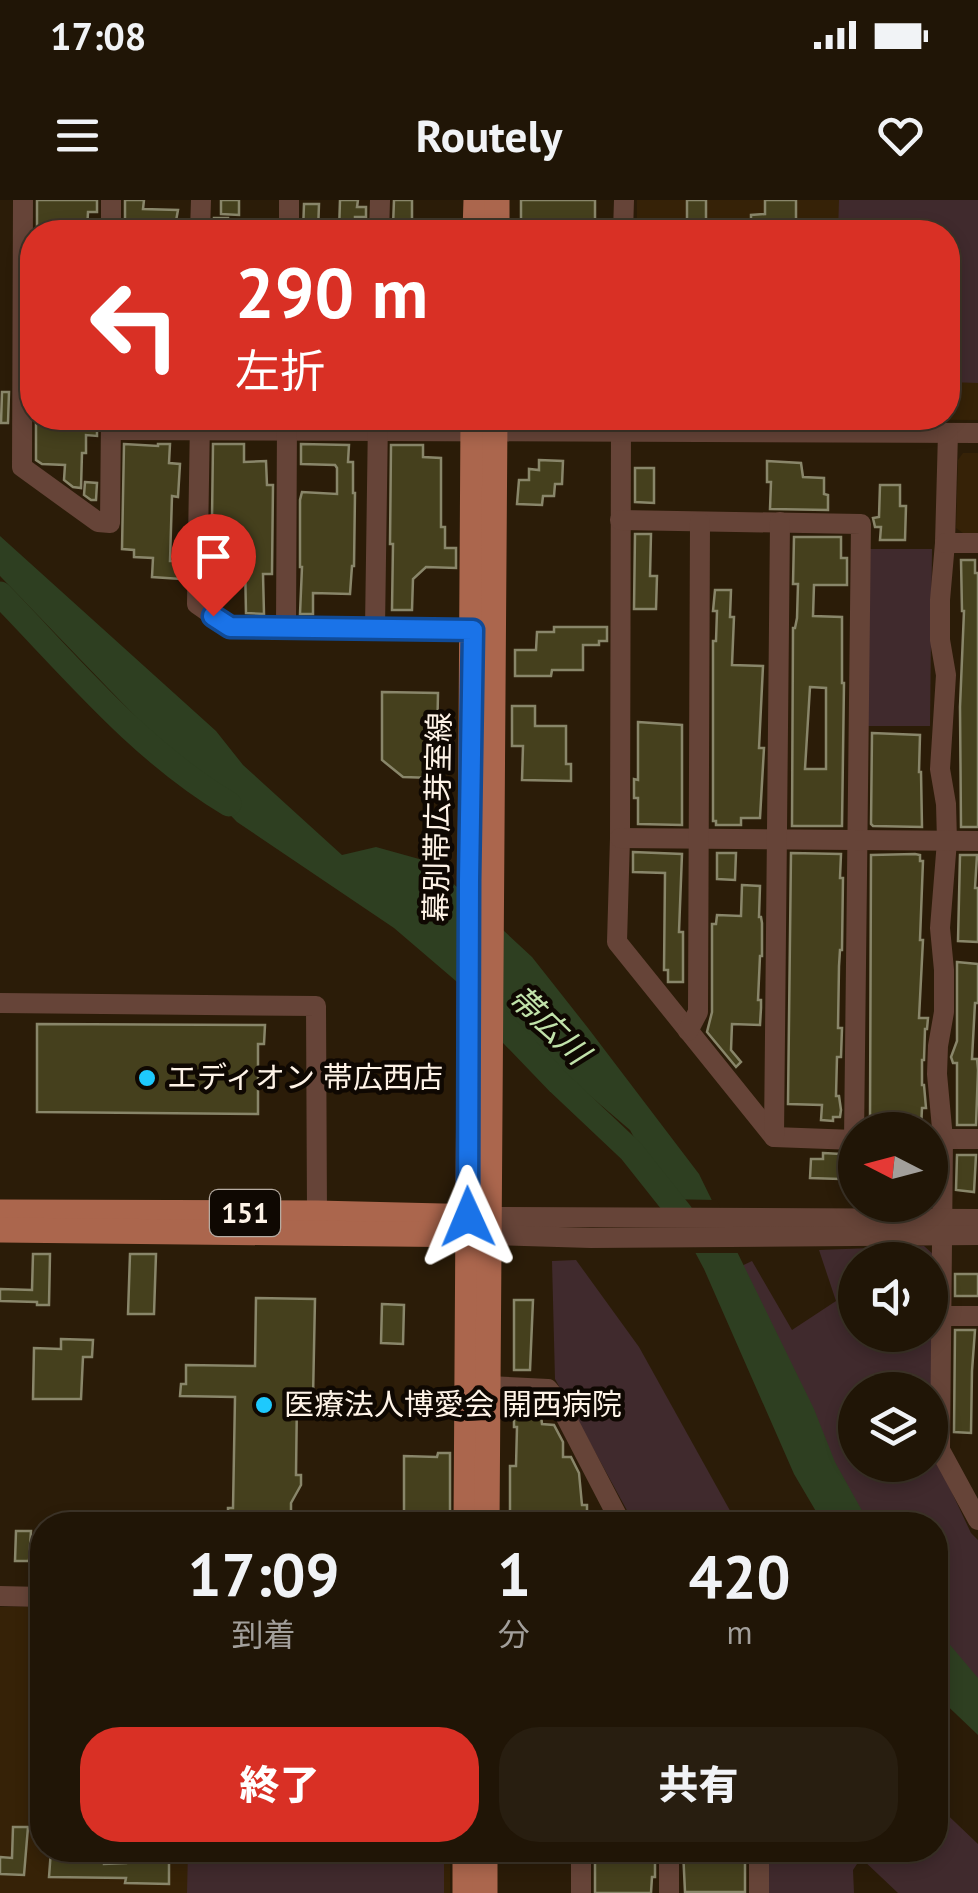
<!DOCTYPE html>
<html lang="ja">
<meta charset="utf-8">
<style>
body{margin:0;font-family:"PT Sans","Noto Sans JP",sans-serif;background:#281e10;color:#f1f3f6;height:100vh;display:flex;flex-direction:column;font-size:38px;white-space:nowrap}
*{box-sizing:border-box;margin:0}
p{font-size:32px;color:#a29f9b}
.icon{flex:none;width:55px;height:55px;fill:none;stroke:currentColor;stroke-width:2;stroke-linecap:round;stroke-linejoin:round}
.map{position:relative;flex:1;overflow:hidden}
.side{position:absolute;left:30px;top:1312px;width:918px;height:350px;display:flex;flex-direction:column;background:#201506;border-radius:40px;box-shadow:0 5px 15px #0003,0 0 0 2px #3d3428}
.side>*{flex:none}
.banner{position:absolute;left:20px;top:20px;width:940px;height:210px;border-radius:40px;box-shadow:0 5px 15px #0003,0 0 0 2px #3d3428;background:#d93025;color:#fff;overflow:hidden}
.needle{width:65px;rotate:276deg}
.controls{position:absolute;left:838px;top:912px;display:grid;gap:20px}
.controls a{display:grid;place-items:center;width:110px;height:110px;border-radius:50%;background:#201506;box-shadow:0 5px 15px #0003,0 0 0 2px #3d3428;font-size:50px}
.pin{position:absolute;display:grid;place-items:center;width:85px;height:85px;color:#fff;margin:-102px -42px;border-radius:50% 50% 50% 0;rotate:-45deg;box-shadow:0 0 10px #0007}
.pin .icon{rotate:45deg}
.me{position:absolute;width:110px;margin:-55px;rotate:359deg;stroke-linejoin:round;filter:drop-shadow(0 0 8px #0008)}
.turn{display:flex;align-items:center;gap:35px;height:210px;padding:0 50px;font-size:45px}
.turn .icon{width:130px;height:130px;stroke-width:2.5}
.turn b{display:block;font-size:70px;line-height:85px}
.eta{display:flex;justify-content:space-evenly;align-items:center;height:170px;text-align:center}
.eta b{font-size:60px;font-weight:800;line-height:70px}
.button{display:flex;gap:20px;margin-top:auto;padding:20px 50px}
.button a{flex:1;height:115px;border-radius:40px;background:#d93025;color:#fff;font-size:40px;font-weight:800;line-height:115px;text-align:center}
.button a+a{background:#281e10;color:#f1f3f6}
.status{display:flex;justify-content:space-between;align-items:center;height:70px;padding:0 50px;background:#201506;direction:ltr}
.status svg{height:28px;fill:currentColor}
header{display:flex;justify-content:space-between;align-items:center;height:130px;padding:0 50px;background:#201506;font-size:45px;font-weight:800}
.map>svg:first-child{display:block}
.built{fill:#362207}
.green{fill:#402a2d;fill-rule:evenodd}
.water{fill:#2e3f21}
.pier{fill:#2b1c08}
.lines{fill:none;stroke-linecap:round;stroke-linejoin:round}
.river{stroke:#2e3f21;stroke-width:25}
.building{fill:#45401d;stroke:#89866a;stroke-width:2.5;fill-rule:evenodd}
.minor{stroke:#664438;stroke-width:20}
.major{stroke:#ab664d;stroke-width:25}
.route-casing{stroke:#114b97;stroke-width:25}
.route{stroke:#1a73e8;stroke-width:18}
.poi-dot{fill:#1ec9fd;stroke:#0f0802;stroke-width:4}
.labels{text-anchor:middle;stroke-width:9;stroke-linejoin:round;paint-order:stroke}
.shield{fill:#0f0802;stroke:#b6aca2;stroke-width:2.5}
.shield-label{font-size:28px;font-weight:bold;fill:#fef3e7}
.street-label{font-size:30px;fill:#fef3e7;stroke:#0f0802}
.poi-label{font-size:30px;fill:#fef3e7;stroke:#0f0802;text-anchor:start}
.water-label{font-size:32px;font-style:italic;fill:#c1e2aa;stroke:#0f0802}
</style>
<div class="status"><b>17:08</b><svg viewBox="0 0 49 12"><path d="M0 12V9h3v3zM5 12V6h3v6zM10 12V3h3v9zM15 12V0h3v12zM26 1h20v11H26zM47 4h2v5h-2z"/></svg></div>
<header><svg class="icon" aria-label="menu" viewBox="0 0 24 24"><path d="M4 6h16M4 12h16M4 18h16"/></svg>Routely<svg class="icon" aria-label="heart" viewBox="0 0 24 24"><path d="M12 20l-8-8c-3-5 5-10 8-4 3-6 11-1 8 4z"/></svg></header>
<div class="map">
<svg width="978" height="1693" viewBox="0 0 978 1693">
<rect width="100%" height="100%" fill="#2b1c08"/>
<g class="built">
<polygon points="637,0 978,0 978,220 667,218 948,218 948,32 637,32"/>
<polygon points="963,253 978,253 978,333 963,333 956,328 958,260"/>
<polygon points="0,1407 42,1407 42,1650 450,1650 450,1693 0,1693"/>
</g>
<g class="green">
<polygon points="839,0 978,0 978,183 948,182 948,32 838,32"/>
<polygon points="868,349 932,349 930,526 866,526"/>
<path d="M924 1046 934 1055 932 1250 971 1333 978 1340V1495L935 1445V1325H859L731 1071 752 1061 792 1130 836 1101 819 1050ZM855 1060H930V1135H855ZM855 1190H930V1265H855Z"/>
<polygon points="576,1060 639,1147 738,1325 635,1325 555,1179 552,1061"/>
<polygon points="935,1603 978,1644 978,1693 898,1693 861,1658 853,1670 854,1693 768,1693 769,1650 935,1650"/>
<polygon points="188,1650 444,1650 444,1693 187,1693"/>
</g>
<g class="water">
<polygon points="0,336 216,531 243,565 342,655 376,647 430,662 532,757 588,828 699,974 814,1209 835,1262 870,1325 824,1325 794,1274 704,1069 630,930 394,728 237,622 0,376"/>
<polygon points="935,1427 978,1478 978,1535 935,1494"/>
</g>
<polygon class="pier" points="661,999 717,1000 742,1053 690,1053"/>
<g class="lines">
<g class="river">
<path d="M0 394C71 467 140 551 229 604"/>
<polyline points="479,800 559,883 631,951 681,1014"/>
</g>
</g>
<g class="building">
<polygon points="37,0 97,0 97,12 88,12 87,32 41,32 41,28 37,28"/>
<polygon points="125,0 144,0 143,9 178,10 174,32 125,32"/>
<polygon points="221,0 239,0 239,15 221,14"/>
<polygon points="340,0 358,0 357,7 366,7 366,17 355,17 355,32 339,32"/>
<polygon points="394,0 412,0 412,20 423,20 437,32 411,32 411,27 393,26"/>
<rect x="521" y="0" width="74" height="32"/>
<polygon points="687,0 706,0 706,20 751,20 751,15 765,14 765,0 796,0 796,21 823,21 823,32 687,32"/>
<polygon points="304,4 319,4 318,32 303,32"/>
<rect x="214" y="18" width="14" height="14"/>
<polygon points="2,192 9,192 8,223 1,223"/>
<polygon points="36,218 50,218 50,222 91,222 91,218 97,218 97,236 86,235 86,253 82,253 81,288 73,287 64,280 65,265 42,264 36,260"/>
<polygon points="124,244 158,246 158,244 170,244 169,263 180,264 178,297 172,296 170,361 182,361 181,379 152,377 153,358 134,357 134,350 122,349"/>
<polygon points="213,244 244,244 244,262 266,261 267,285 273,285 272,374 263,374 264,414 246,413 245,363 224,363 223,394 211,394"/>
<polygon points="301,244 349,245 348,262 353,262 353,293 355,293 354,366 352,366 350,394 313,393 313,414 300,414 302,367 300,367 300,300 302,292 337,294 337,268 335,265 301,264"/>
<polygon points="391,245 423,245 423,257 441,258 441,327 445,327 445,348 456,348 456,368 426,367 413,379 412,410 392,410 393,344 390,344"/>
<polygon points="539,260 563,261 562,284 555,284 554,296 543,296 542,305 517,304 519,280 529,280 529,269 539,270"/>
<polygon points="767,261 801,263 803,277 824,278 824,294 828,295 828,310 770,309 771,282 767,282"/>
<polygon points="635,268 654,268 654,303 635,302"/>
<polygon points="85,282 97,283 96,300 91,300 84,295"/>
<polygon points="880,285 900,285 900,306 906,306 905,340 880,340 881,327 875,327 873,318 879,317"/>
<polygon points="635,334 651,334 650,376 657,376 656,409 634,409"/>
<path d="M794 337H841V358H847V385H814L813 416 842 417V483H844L842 626H792L793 428H795L797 418 798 384H793ZM810 487 826 488V569H805Z"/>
<polygon points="961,360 975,360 975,373 978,373 978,627 961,627 960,507 964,411 962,411"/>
<polygon points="715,390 731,390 730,417 734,417 732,465 763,466 759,548 764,548 760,618 741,618 741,625 716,625 716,621 713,621 713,441 716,441 717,411 713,411"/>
<polygon points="554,427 607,427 607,441 599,441 599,445 583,445 583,470 552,470 551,476 515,476 515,450 536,450 537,432 554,432"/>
<polygon points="382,492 438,493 437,541 434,545 433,578 403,577 382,560"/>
<polygon points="512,506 535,506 535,526 566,526 566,564 571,564 571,581 522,580 523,546 512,546"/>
<polygon points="638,522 682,525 682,625 638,624 638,598 634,598 634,579 638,580"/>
<polygon points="872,533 920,535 919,572 921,572 922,627 873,626 871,624"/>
<polygon points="633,652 682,654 679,732 683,732 683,782 668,782 668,770 664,770 665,673 633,672"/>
<polygon points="717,653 736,653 735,680 717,679"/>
<polygon points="791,653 841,654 840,678 843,678 842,750 840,750 839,766 838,828 842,828 841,857 837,857 836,896 839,896 841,910 840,917 833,917 833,921 821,920 822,905 788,904"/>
<polygon points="871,655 915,654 920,655 920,661 923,661 920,740 923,740 919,818 928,818 927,829 925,829 924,860 922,860 922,885 924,885 926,908 922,908 921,929 870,925"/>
<polygon points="960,655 977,655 975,688 978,688 978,742 958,741"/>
<polygon points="742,685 760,686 759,717 761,717 762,723 762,756 760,756 758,800 761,800 761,808 760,825 732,824 731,850 741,862 736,867 707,832 712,812 712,724 716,724 717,715 741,716"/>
<polygon points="957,762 978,764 978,803 975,803 972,859 977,859 978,870 976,925 957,925 957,863 953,863 951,857 957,841"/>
<polygon points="37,824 265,825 264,844 258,844 258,914 37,912"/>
<polygon points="823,953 841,954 840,979 810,978 811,959 823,959"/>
<polygon points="957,955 976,955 974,992 956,990"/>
<polygon points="33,1054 50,1054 49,1105 37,1105 37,1102 0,1101 0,1089 32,1090"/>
<polygon points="130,1054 156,1054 154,1114 128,1114"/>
<rect x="955" y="1074" width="23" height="22"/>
<polygon points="256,1098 315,1099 313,1198 297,1197 296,1275 301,1275 301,1285 291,1303 291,1325 233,1325 233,1322 228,1322 228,1308 233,1308 235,1197 180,1196 181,1184 186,1184 186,1165 255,1166"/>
<polygon points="514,1100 533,1100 530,1170 514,1170"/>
<polygon points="382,1104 404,1105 403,1144 381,1143"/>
<polygon points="955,1130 975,1130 972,1171 971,1233 954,1232"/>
<polygon points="61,1139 93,1140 92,1157 83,1157 81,1199 33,1199 34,1148 61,1149"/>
<polygon points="510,1201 536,1202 540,1207 542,1224 554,1225 563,1242 563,1257 571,1257 579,1273 582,1305 587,1305 587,1312 590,1312 590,1325 510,1324 510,1266 516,1266 517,1227 514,1227 514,1208 510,1208"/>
<polygon points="438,1253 450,1253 450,1325 404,1325 404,1256 437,1257"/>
<polygon points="16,1331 31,1331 29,1361 15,1361"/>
<polygon points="13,1627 28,1627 24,1675 0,1674 0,1657 12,1658"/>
<polygon points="51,1650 104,1650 104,1664 126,1663 126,1654 147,1654 147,1650 169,1650 169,1684 125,1683 126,1678 49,1677"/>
<polygon points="595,1650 655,1650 655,1677 652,1677 651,1693 595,1693"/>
<polygon points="683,1650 733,1650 736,1662 745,1662 745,1692 685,1692"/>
</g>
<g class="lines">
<g class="minor">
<polyline points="23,0 22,267 98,322 110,323 111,218"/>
<polyline points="111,32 111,0"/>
<polyline points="200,32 201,0"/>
<polyline points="289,32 289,0"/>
<polyline points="379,32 380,0"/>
<polyline points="623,32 624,0"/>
<polyline points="200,219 197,404 230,427 486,430"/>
<polyline points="621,219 620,638 617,742 774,937 855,940"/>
<polyline points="111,230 978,233"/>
<polyline points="948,233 945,343 940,400 940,440 946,475 940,569 946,604 947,641 940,728 944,770 944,812 938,846 937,874 943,939 940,1250 978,1320"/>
<polyline points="620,320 861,324 854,940"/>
<polyline points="945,343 978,343"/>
<polyline points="286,428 287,220"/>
<polyline points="375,428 378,218"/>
<polyline points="620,638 978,641"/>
<polyline points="0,803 316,806 317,1013"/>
<polyline points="688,831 698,812 700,322"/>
<polyline points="774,937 780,322"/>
<polyline points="932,939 978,939"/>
<polyline points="489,1017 978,1019"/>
<polyline points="489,1035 591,1038 978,1035"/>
<polyline points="942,1116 978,1116"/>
<polyline points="488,1186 548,1189 557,1200 622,1325"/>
<polyline points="0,1396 42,1397"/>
<polyline points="669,1650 669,1693"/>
<polyline points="581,1693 581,1650"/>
<polyline points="759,1693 759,1650"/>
</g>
<g class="major">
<polyline points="475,32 476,0"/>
<polyline points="497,32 497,0"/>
<polyline points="0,1012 317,1013 485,1017"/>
<polyline points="0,1030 484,1035"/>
<polyline points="466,1325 473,218"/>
<polyline points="487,1325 495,218"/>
<polyline points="465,1693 465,1650"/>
<polyline points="485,1693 485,1650"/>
</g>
</g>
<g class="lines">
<defs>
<polyline id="route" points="213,416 230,427 473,430 469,680 468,1017"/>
</defs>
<use href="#route" class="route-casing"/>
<use href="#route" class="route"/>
</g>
<g class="poi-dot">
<circle cx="147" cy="878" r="10"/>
<circle cx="264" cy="1205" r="10"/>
</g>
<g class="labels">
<rect class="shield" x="210" y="990" width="70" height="46" rx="8"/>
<g class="shield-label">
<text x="245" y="1023">151</text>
</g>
<g class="street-label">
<text transform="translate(438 617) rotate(-89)" y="10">幕別帯広芽室線</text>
</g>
<g class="poi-label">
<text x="167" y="888">エディオン 帯広西店</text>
<text x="284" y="1215">医療法人博愛会 開西病院</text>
</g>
<g class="water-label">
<text transform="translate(549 825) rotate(44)" y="11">帯広川</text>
</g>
</g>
</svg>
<div class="controls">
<a><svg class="needle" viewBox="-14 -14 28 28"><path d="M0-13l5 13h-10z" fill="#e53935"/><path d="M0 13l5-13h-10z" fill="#a29f9b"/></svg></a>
<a><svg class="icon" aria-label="sound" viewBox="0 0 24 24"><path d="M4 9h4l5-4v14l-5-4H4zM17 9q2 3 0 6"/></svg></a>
<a><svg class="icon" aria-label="layers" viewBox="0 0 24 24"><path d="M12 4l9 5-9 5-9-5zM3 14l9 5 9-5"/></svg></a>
</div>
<div class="pin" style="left:213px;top:416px;background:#d93025"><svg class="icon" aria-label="arrive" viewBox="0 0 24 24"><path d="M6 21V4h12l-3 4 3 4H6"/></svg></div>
<svg class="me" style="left:468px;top:1017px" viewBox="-20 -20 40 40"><path d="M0-17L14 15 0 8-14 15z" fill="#1a73e8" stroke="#fff" stroke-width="4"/></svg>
<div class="banner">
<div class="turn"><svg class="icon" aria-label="left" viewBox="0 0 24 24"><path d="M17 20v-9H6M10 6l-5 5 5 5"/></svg><div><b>290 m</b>左折</div></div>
</div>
<section class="side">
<div class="eta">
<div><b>17:09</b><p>到着</p></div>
<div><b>1</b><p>分</p></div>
<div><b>420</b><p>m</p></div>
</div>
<div class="button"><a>終了</a><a>共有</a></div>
</section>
</div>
